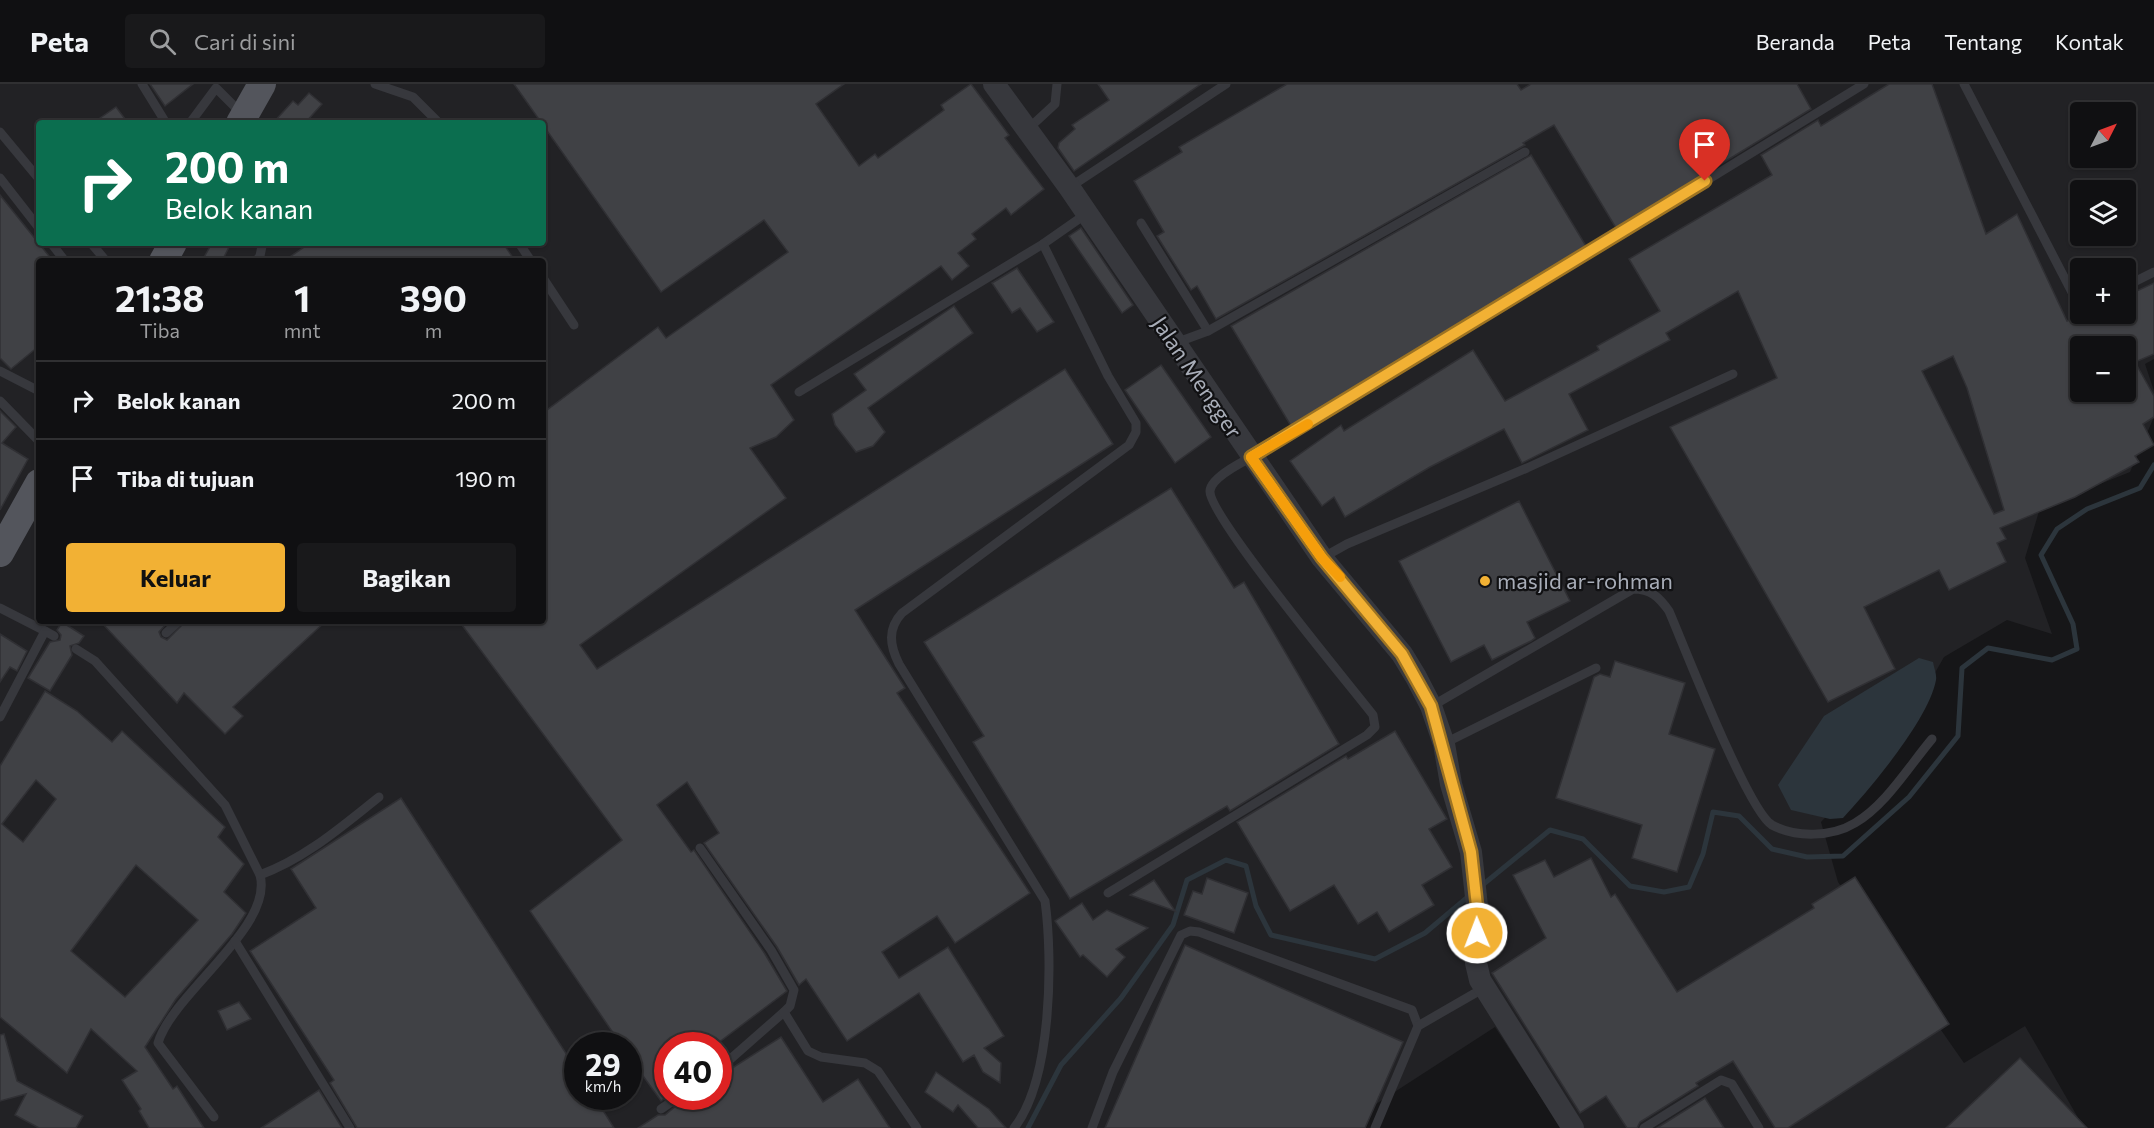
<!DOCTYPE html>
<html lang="id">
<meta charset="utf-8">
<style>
body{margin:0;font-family:Commissioner,sans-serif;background:#19191b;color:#f1f3f6;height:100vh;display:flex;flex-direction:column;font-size:22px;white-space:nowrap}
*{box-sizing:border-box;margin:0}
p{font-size:20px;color:#9c9d9f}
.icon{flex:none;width:33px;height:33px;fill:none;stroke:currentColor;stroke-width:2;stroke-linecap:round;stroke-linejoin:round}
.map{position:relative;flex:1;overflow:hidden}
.drawer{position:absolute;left:36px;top:174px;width:510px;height:366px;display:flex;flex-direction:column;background:#101012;border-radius:6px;box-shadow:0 2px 4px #0004,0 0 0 2px #303032}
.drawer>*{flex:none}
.top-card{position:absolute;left:36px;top:36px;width:510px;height:126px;border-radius:6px;box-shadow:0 2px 4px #0004,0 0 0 2px #303032;background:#0b6e4f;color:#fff;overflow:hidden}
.needle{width:39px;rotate:48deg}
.tools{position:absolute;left:2070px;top:18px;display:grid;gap:12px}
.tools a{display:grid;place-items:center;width:66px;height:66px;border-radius:6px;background:#101012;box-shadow:0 2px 4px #0004,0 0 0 2px #303032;font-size:30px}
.speed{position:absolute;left:564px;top:948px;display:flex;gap:12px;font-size:30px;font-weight:700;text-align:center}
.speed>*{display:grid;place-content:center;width:78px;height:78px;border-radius:50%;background:#101012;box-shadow:0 2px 4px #0004,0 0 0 2px #303032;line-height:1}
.speed small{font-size:15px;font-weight:400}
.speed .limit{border:9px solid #d22;background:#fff;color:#111}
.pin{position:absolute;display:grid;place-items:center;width:51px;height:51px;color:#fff;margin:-62px -26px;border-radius:50% 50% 50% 0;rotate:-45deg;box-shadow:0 0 6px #0007}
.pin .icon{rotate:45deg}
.me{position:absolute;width:66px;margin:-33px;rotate:359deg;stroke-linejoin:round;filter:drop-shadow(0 0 4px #0008)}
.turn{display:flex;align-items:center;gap:21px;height:126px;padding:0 30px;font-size:27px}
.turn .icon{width:78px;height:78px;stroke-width:2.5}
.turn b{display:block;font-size:42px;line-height:51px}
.eta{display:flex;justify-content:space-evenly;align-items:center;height:102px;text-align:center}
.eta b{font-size:36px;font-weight:700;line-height:42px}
.cta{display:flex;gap:12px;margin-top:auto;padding:12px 30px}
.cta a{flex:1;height:69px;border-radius:6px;background:#f2b134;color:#111;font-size:24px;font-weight:700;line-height:69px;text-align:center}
.cta a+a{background:#19191b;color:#f1f3f6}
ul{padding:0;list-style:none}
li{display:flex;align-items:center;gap:18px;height:78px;padding:0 30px;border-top:2px solid #303032}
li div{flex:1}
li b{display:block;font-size:22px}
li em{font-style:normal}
header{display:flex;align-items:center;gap:36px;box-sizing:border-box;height:84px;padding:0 30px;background:#101012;border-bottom:2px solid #303032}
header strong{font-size:28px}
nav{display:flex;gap:33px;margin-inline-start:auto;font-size:21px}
.search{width:420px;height:54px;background:#19191b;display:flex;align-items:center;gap:15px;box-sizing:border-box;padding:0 21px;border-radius:6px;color:#9c9d9f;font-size:22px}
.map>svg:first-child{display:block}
.built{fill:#222225;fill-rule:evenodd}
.water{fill:#2c353c}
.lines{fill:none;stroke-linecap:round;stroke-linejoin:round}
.stream{stroke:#2c353c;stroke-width:5}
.building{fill:#404145;stroke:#303034;stroke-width:1.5;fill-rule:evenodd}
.service{stroke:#37383d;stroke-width:9}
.tertiary{stroke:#37383d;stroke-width:22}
.primary{stroke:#53555c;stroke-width:28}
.route-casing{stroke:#9d7322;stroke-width:15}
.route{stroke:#f2b134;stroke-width:10}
.slow{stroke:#f59e0b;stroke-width:10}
.poi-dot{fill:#f2b134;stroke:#111113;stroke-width:2}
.labels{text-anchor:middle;stroke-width:4.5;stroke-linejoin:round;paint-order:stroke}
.street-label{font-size:22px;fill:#a8adb8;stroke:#111113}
.poi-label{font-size:22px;fill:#a8adb8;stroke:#111113;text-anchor:start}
</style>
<header>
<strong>Peta</strong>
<div class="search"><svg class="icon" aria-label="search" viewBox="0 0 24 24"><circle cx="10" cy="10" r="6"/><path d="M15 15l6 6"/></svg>Cari di sini</div>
<nav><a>Beranda</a><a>Peta</a><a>Tentang</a><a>Kontak</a></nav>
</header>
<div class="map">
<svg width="2154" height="1044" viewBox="0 0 2154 1044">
<rect width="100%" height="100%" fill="#161618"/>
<path class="built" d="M0 0H2154V275L2145 280 2154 307V333L2130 388 2040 424 2025 474 2052 550 2007 536 1944 573 1894 661 1821 738 1838 798 1964 979 2025 942 2084 1044H1561L1495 943 1359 1031 1353 1044H0ZM2080 28H2126V74H2080ZM39 39H543V159H39ZM2080 106H2126V152H2080ZM39 177H543V537H39ZM2080 184H2126V230H2080ZM2080 262H2126V308H2080ZM578 962H628V1012H578ZM668 962H718V1012H668Z"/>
<path class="water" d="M1919 574 1933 578C1934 584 1937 591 1936 596 1929 635 1870 705 1843 734L1830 735 1791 726 1778 701 1824 632Z"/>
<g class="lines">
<g class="stream">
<polyline points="1480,803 1550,746 1583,755 1630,802 1664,808 1689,803 1703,770 1713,728 1739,732 1772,765 1807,773 1843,772 1909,713 1958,652 1962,584 1988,564 2052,576 2077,565 2073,540 2041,471 2057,445 2087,425 2140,404 2154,381"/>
<polyline points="1028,1044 1061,981 1121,914 1173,841 1187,796 1226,776 1246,782 1256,822 1271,851 1375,875 1425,849 1469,812"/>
</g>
</g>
<g class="building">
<polygon points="150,0 193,0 165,22"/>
<polygon points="514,0 844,0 816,20 859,82 875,70 878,74 944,26 941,21 971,0 1009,51 1005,54 1044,105 1011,131 1006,124 972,150 976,155 958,169 969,182 952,196 941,182 771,301 794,336 776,353 750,364 786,414 580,561 597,585 1065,285 1113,360 855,526 905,604 897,609 1030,809 955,859 937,832 882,868 899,894 948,863 1004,952 984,964 1001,979 1000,999 983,988 974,971 963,978 919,909 847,957 806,895 799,901 777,863 704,759 719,749 687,698 657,721 691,768 694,766 765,870 787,907 714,962 668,962 668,1012 661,1017 628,971 628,962 622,962 530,827 622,756 459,537 543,537 543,329 658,243 666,254 788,168 764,136 661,208"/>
<polygon points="1098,0 1201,0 1074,87 1058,64 1059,59 1075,45 1072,41 1109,16"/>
<polygon points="1287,0 1517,0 1521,6 1531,0 1797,0 1811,25 1616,144 1554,41 1523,59 1525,61 1216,235 1197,202 1191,206 1157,152 1164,148 1134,97 1182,68 1179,63"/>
<path d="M1889 0H1932L1986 150 2017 130 2067 237 2084 230H2126V212L2154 199V270L2135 278 2154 312V333L2143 340 2154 361 2135 372 2139 378 2075 413 2000 444 2006 455 1997 459 2006 478 1949 506 1939 486 1864 523 1895 585 1828 618 1670 343 1777 294 1738 207 1666 249 1670 256 1569 310 1588 346 1522 379 1504 345 1430 383 1345 433 1334 413 1322 422 1290 377 1341 341 1344 347 1473 266 1505 317 1599 266 1597 262 1660 227 1629 175 1772 91 1761 71 1818 36 1821 42ZM2080 262H2126V308H2080ZM1953 272 1967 304 2004 426 1994 430 1922 287Z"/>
<polygon points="309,9 322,20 305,39 273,39 293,17 298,21"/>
<polygon points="116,23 128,39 93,39"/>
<polygon points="1531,71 1586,162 1291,342 1231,242"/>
<polygon points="0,111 53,177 39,177 39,262 11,285 0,274"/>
<polygon points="1081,144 1133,221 1122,229 1069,152"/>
<polygon points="212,159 231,159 222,177 202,177"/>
<polygon points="310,159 503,159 515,177 284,177"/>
<polygon points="1017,184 1054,238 1037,248 1020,224 1012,229 992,199"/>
<polygon points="954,222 973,249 868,324 885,348 873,362 856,368 835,341 832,330 866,306 854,290"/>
<polygon points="1161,281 1211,353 1175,379 1125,306"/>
<polygon points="0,327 16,343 2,359 28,375 0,426"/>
<polygon points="1171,404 1234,504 1244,498 1339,660 1230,727 1227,722 1070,815 973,658 984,652 924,558"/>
<polygon points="1519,417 1570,517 1527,538 1535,554 1531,557 1492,576 1484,561 1451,578 1399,477"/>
<polygon points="100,537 169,537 159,548 161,553 167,556 186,537 326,537 233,623 243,632 225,650 184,609 177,619"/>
<polygon points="62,538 84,552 79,559 70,562 72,571 50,607 28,594 50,558 60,556 61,551 57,546"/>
<polygon points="0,550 27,567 17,587 10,583 0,598"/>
<polygon points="1615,577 1685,599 1669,650 1715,665 1677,788 1632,774 1642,741 1556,714 1594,593 1600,590 1610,593"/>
<path d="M45 607 77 627 112 658 122 647 225 743 218 753 244 780 224 808 246 829 232 850 176 915 145 963 173 1005 177 1002 204 1044H149L139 1027 141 1025 122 996 137 987 91 945 67 989 0 933V682ZM36 696 56 715 23 758 2 740ZM136 781 198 836 125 913 71 867Z"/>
<polygon points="1395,647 1447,735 1429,745 1452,783 1422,801 1434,821 1389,848 1377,828 1358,840 1334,801 1290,827 1237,738 1346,672 1348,675"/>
<polygon points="401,714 578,988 578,1012 594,1012 614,1044 357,1044 330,999 334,996 250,867 316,824 291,785"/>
<polygon points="1591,774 1611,813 1615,810 1677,908 1814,824 1812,820 1855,793 1949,940 1788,1044 1775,1044 1733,977 1696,999 1698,1002 1640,1038 1637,1044 1627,1044 1606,1012 1580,1029 1492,889 1546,854 1513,791 1545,776 1554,793"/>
<polygon points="1207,794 1248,809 1234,849 1184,831 1193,807 1202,810"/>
<polygon points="1154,796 1175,827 1130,811"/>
<polygon points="1082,819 1093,836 1107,826 1148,844 1116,865 1125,873 1107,893 1083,871 1080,873 1055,837"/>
<polygon points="1185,861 1403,958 1365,1044 1105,1044"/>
<polygon points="239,918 251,935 227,946 218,927"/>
<polygon points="4,950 17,997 83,1032 76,1044 39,1044 15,1031 26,1010 0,1017 0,951"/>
<polygon points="781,953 823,1018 858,995 890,1044 638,1044 658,1031 665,1031 688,1012 718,1012 718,993"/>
<polygon points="2020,974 2087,1044 1946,1044"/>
<polygon points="936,988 989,1025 1006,1044 978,1044 958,1021 953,1028 925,1008"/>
<polygon points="319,1006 342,1044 261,1044"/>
<polygon points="1705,1014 1724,1044 1657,1044"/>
</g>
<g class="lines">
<g class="service">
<polyline points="142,0 166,39"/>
<polyline points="375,0 413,13 439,39"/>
<polyline points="1964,0 2076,216 2080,219"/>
<polyline points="190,39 216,4 241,29"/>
<polyline points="1028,45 1055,20 1057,0"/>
<polyline points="0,48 39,95"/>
<polyline points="0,94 39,144"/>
<polyline points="1070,103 1226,0"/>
<polyline points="1141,139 1208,247"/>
<polyline points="51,159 65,177"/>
<polyline points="91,159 106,177"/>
<polyline points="519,159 531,177"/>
<polyline points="256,177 260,172 262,162 259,159"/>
<polyline points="543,194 574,241"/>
<polyline points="2126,202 2154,188"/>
<polyline points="1178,258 1208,247 1525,68"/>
<polyline points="0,287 39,307"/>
<polyline points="799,308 1043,160 1086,130"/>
<polyline points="0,317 39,357"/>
<polyline points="1322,474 1347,460 1527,384 1733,290"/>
<polyline points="0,524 45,547"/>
<polyline points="166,549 179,537"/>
<path d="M76 565 95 577 225 721 260 791C274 843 172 910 158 959L214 1033"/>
<path d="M1432 622 1633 505C1651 505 1659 513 1669 527 1684 562 1748 727 1772 741 1796 754 1832 753 1855 739 1886 721 1909 682 1932 655"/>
<polyline points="0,633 45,547 54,552"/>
<polyline points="1445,659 1596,584"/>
<polyline points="700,764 771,866 794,906 790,922 784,928 718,986"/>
<path d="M260 791C306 774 341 743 379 713"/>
<path d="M1108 809 1367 651 1375 643 1373 631C1349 600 1208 431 1210 407 1211 391 1254 372 1268 365L1864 0"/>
<polyline points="235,857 350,1044"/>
<polyline points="784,928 808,967 821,973 865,979 878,987 917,1044"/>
<polyline points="661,1025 680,1012"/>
<path d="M1014 1044C1052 996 1053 876 1045 817L899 580C890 562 887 545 902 529L1129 361 1136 348V339L1108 292 1043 160"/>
<polyline points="1092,1044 1113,988 1181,851 1190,847 1199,848 1412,926 1418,942"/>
<polyline points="1375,1044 1418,942 1484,904"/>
<polyline points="1644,1044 1721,996 1732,1000 1759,1044"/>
</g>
<polyline class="tertiary" points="994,0 1069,103 1322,474 1402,570 1416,593 1431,622 1444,660 1451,700 1471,768 1478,831 1476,879 1480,896 1573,1044"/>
<g class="primary">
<polyline points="240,39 262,0"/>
<polyline points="163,177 173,159"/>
<polyline points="0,469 39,399"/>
</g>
</g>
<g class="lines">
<defs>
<polyline id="route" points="1477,849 1478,831 1471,768 1431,622 1402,570 1322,474 1251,373 1705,97"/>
</defs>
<use href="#route" class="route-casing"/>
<use href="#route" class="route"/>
<polyline class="slow" points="1308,340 1251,373 1322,474 1340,493"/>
</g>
<circle class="poi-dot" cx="1485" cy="497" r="6"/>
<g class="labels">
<g class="street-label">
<text transform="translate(1197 293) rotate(56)" y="8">Jalan Mengger</text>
</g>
<g class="poi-label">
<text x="1497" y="505">masjid ar-rohman</text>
</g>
</g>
</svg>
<div class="tools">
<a><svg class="needle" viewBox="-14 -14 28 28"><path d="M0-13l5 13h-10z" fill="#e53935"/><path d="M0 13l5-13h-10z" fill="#9c9d9f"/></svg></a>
<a><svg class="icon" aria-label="layers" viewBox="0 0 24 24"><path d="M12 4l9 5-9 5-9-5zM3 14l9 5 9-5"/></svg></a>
<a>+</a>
<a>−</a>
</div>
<div class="speed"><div>29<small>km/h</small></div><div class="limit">40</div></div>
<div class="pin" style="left:1705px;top:97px;background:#d93025"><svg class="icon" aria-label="arrive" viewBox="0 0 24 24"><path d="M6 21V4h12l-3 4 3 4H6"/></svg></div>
<svg class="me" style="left:1477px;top:849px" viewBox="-20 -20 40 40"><circle r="17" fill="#f2b134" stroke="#fff" stroke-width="3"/><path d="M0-11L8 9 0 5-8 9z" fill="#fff"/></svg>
<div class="top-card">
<div class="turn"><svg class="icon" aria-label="right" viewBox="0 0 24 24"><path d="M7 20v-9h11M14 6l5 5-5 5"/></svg><div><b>200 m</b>Belok kanan</div></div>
</div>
<section class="drawer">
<div class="eta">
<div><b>21:38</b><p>Tiba</p></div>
<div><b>1</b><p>mnt</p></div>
<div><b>390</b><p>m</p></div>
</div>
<ul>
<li><svg class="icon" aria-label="right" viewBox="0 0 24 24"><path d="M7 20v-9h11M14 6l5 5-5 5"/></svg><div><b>Belok kanan</b></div><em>200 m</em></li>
<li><svg class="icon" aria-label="arrive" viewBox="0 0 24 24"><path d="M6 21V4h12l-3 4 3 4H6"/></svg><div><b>Tiba di tujuan</b></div><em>190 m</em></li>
</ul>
<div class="cta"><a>Keluar</a><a>Bagikan</a></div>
</section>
</div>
